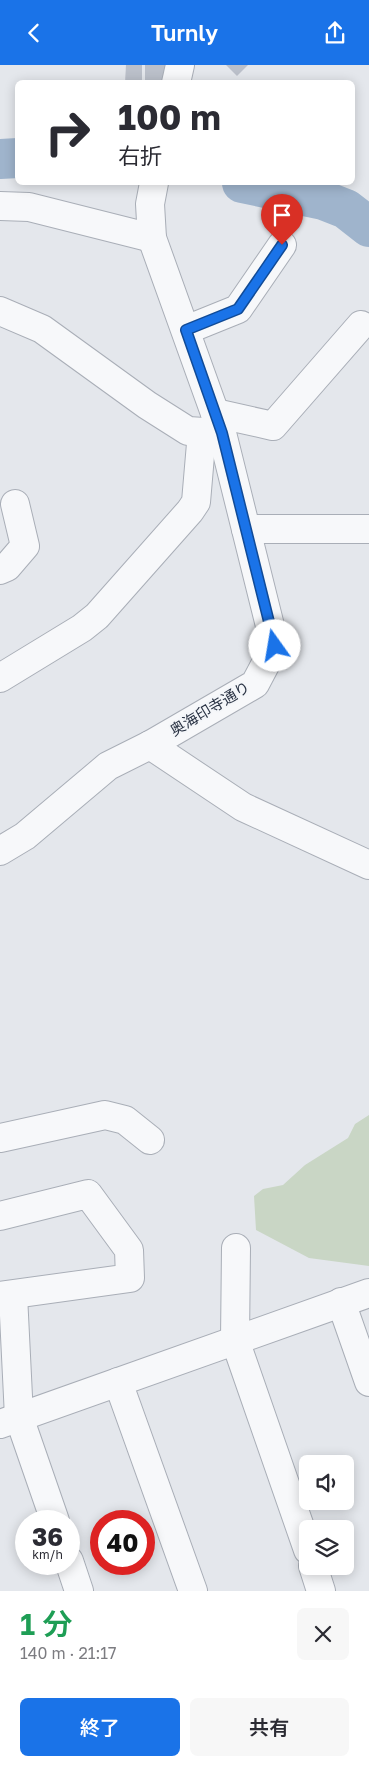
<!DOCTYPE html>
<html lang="ja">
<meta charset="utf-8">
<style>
body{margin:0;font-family:"Golos Text","Noto Sans JP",sans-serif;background:#f7f7f7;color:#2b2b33;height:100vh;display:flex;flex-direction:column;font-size:19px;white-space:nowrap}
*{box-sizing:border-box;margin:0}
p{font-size:16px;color:#7c7c81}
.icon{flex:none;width:28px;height:28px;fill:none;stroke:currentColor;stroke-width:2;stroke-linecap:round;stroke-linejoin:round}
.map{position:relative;height:1526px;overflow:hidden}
.panel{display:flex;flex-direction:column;background:#fff;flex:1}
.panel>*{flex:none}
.hud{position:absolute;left:15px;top:15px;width:340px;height:105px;border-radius:8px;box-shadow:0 2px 12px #0003;background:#fff;color:#2b2b33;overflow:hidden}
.fabs{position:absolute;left:299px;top:1390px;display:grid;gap:10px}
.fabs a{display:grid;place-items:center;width:55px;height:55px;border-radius:8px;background:#fff;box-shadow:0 2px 12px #0003;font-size:25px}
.speed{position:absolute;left:15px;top:1445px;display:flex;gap:10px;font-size:25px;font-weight:700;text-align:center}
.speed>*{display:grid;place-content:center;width:65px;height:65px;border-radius:50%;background:#fff;box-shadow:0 2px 12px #0003;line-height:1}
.speed small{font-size:12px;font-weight:400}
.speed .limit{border:8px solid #d22;background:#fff;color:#111}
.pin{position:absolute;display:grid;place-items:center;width:42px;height:42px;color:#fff;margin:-51px -21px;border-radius:50% 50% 50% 0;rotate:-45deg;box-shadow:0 0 5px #0007}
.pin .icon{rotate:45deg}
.me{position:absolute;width:55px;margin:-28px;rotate:347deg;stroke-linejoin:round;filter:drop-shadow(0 0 4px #0008)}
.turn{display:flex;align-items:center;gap:18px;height:105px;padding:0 20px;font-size:22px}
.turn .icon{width:65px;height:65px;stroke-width:2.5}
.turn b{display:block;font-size:35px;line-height:42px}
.round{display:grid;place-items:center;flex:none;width:52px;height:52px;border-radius:8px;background:#f7f7f7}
.summary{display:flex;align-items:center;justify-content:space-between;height:85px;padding:0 20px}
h1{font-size:30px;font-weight:600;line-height:38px;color:#1e9e55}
.action{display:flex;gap:10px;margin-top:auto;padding:10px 20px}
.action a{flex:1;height:58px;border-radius:8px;background:#1a73e8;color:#fff;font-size:20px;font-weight:600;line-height:58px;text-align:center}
.action a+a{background:#f7f7f7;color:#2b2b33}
header{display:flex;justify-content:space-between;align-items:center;height:65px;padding:0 20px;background:#1a73e8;color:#fff;font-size:22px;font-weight:600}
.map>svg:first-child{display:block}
.green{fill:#c9d6c5}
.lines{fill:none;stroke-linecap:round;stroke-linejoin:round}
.river{stroke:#9fb4cc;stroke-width:40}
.building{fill:#bbc0ca}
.minor-casing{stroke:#a9aeb7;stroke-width:30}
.minor{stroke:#f7f8fa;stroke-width:28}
.route-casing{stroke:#114b97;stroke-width:12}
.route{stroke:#1a73e8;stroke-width:9}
.labels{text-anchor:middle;stroke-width:4;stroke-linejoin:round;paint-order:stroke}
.street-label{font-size:15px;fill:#2b3445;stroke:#f4f6f9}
</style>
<header><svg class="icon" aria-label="back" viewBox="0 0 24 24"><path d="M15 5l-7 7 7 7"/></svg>Turnly<svg class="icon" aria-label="share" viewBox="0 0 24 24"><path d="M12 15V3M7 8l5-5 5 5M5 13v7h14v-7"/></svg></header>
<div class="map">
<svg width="369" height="1526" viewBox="0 0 369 1526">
<rect width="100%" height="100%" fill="#e4e7ec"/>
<polygon class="green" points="369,1050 369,1201 309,1193 256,1165 254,1131 263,1124 283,1120 305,1100 348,1073 355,1059"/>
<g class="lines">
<g class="river">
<polyline points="0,94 18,93"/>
<polyline points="242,118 323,135 346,144 369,162"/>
</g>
</g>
<g class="building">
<polygon points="126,0 142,0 142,18 125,18"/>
<polygon points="145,0 168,0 164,18 145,18"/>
<polygon points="226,0 248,0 237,11"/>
</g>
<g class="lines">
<defs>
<g id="minor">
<polyline points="176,18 180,0"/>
<polyline points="0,141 29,142 152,173"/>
<polyline points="0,246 42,264 147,340 188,366 220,368"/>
<polyline points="186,265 238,244 282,180"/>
<polyline points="215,348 273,361 361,260"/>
<polyline points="246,464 369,464"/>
<polyline points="0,505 7,502 25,481 15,439"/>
<polyline points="0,613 82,563 97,551 190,446 196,437 202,367"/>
<polyline points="150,680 243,742 369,800"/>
<polyline points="0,786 25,771 108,701 150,680 255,619 275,581 222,368 152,173 150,139 154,118"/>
<polyline points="0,1073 105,1050 125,1055 150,1075"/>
<polyline points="0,1151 88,1129 129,1185 130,1213 0,1231"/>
<polyline points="236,1183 235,1275 308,1485"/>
<polyline points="13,1230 19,1352 55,1456"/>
<polyline points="341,1237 369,1317"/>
<polyline points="118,1317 193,1526"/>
<polyline points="0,1359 369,1228"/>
<polyline points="69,1496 79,1526"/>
<polyline points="313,1501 321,1526"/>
</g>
</defs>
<use href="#minor" class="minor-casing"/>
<use href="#minor" class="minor"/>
</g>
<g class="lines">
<defs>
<polyline id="route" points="275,581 222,368 186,265 238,244 282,180"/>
</defs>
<use href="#route" class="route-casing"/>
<use href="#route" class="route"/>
</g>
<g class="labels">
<g class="street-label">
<text transform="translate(210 644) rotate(-31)" y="5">奥海印寺通り</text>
</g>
</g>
</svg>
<div class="fabs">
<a><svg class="icon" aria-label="sound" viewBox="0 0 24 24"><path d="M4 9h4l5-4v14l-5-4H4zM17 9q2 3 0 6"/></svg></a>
<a><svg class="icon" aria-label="layers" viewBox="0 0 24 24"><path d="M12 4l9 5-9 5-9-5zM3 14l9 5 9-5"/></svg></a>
</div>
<div class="speed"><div>36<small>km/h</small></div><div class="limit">40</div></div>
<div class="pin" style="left:282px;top:180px;background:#d93025"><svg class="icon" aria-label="arrive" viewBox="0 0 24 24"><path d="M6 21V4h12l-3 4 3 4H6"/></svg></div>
<svg class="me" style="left:275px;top:581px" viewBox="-20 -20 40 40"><circle r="19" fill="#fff"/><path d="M0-13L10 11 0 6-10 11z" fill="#1a73e8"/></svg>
<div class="hud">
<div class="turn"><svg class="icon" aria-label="right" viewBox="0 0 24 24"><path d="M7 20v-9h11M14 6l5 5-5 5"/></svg><div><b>100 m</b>右折</div></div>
</div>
</div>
<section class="panel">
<div class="summary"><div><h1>1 分</h1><p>140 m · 21:17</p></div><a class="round"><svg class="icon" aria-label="close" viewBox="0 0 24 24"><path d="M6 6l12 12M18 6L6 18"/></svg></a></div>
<div class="action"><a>終了</a><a>共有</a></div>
</section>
